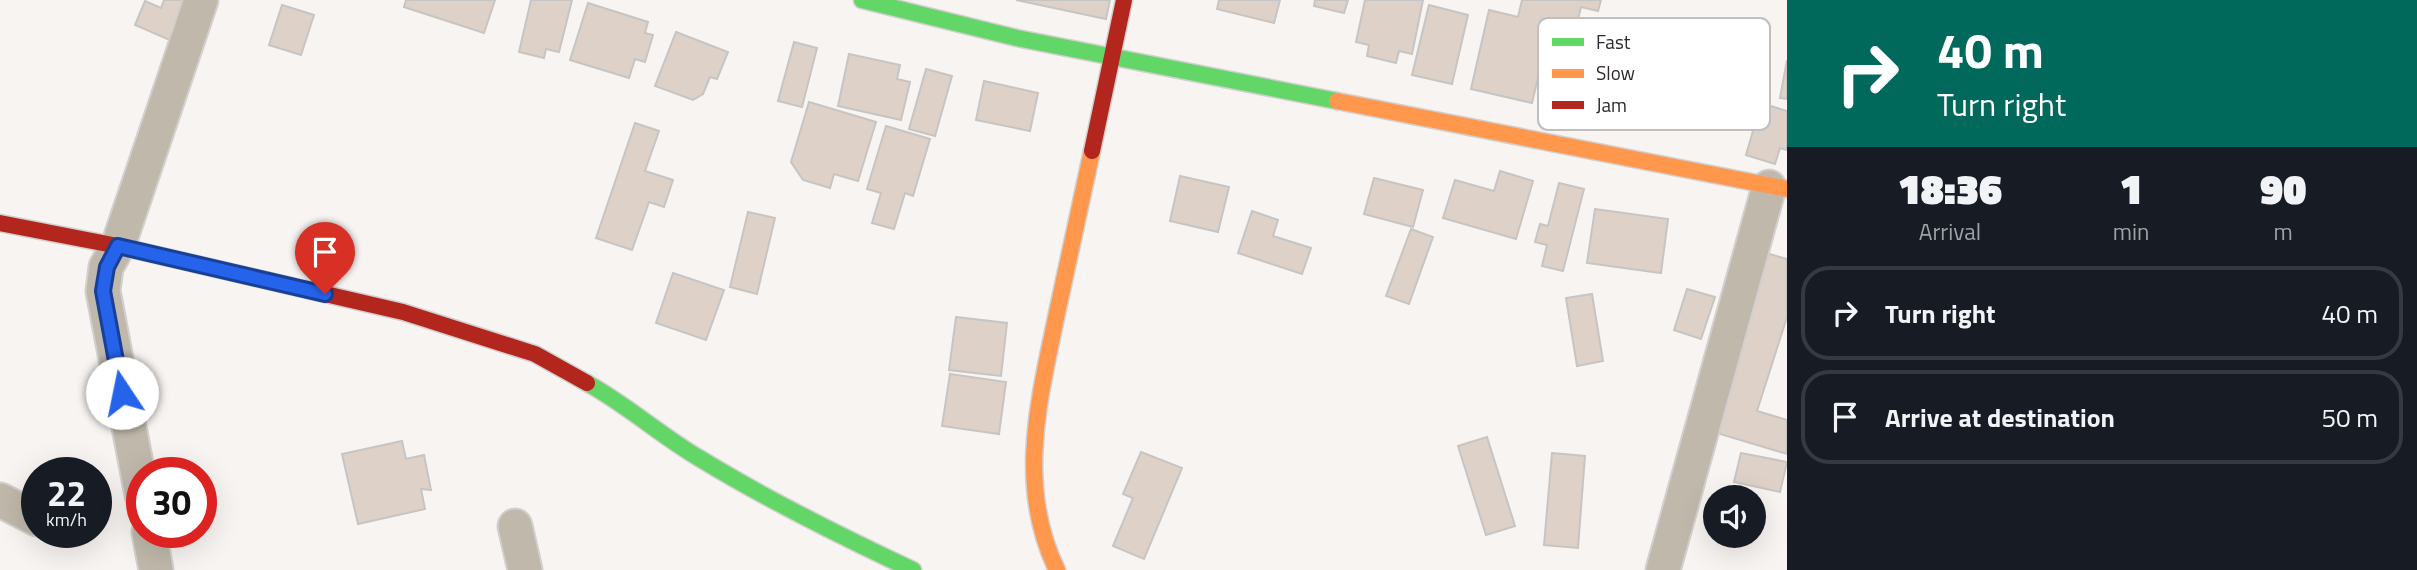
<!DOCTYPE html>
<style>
body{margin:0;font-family:"Titillium Web",sans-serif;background:#20242c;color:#f1f3f6;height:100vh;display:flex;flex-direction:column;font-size:26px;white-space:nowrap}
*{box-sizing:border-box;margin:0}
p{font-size:23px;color:#9ea1a6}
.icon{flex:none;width:38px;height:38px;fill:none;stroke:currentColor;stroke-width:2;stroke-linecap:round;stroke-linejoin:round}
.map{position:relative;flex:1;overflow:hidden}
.panel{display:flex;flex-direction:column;background:#171b24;width:630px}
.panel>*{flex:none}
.hud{background:#00695c;color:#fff;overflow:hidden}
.buttons{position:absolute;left:1703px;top:485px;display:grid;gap:14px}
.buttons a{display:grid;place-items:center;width:63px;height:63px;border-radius:50%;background:#171b24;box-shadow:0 7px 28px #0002;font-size:35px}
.speed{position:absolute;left:21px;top:457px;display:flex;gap:14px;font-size:35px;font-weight:700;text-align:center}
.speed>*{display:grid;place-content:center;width:91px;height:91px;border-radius:50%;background:#171b24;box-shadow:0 7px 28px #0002;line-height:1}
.speed small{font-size:18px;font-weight:400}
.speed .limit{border:10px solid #d22;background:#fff;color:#111}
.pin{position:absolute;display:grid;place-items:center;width:60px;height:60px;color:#fff;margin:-72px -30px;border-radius:50% 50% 50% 0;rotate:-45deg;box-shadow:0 0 7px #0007}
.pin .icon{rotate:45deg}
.me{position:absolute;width:77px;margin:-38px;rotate:349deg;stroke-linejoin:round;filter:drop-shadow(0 0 5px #0008)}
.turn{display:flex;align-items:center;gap:24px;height:147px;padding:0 35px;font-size:32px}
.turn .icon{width:91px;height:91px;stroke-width:2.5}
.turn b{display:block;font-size:49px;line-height:60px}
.eta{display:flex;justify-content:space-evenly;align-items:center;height:119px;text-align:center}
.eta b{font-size:42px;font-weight:800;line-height:49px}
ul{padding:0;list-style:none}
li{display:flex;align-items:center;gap:21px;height:94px;margin:0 14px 10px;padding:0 21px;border:4px solid #363941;border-radius:28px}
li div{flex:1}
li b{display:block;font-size:26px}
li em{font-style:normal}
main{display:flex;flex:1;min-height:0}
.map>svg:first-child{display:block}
.building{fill:#ded1c7;stroke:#c7c5c3;stroke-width:2}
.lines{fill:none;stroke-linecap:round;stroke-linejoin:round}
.street-casing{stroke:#d2cfce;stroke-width:37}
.fast-casing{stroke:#d2cfce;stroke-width:19}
.slow-casing{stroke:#d2cfce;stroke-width:19}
.jam-casing{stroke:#d2cfce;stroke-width:19}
.street{stroke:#bfb8ab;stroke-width:33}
.fast{stroke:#63d668;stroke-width:16}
.slow{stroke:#ff974d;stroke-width:16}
.jam{stroke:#b3261e;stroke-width:16}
.route-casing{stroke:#184099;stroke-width:18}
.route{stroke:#2563eb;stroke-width:12}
.key{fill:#fff;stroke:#c0bfbe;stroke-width:2}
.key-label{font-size:19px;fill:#2c2928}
</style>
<main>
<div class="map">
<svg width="1787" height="570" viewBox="0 0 1787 570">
<rect width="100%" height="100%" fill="#f7f4f1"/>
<g class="building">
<polygon points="164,0 191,0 172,41 135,25 145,1 161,8"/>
<polygon points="406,0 495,0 484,33 404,7"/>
<polygon points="531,0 572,0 559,52 546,49 544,58 519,52"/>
<polygon points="1016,0 1110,0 1106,19"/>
<polygon points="1219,0 1280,0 1274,23 1217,9"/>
<polygon points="1315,0 1348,0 1344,13 1314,6"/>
<polygon points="1365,0 1423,0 1412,54 1399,51 1396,63 1367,56 1369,45 1356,42"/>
<polygon points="1522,0 1601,0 1598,11 1581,7 1569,57 1544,52 1532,103 1471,89 1489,10 1518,17"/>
<polygon points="588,3 648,22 645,33 653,35 645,62 635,59 629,78 570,60"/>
<polygon points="282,5 314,15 301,55 269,45"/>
<polygon points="1429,5 1468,15 1452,84 1412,75"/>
<polygon points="676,32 728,52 717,79 710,77 703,94 693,100 655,86"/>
<polygon points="794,42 817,48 802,107 778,101"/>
<polygon points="849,54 900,65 897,79 910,82 901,120 838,106"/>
<polygon points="1787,60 1787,99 1780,98"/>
<polygon points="926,69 952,76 935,136 909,129"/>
<polygon points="984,81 1038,93 1030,131 976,120"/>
<polygon points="809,102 876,122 858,181 834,174 830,188 803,180 791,162"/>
<polygon points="1761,103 1787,111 1787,150 1780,148 1775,164 1746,155"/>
<polygon points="635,123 659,131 645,171 673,180 664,207 649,202 632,250 596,238"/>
<polygon points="886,126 930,139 913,196 905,193 894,229 872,223 881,193 867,189"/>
<polygon points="1500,171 1533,181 1516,239 1443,218 1455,180 1494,191"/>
<polygon points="1180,176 1229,187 1218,232 1170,221"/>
<polygon points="1374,178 1423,190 1413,227 1364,214"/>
<polygon points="1559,183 1584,189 1563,271 1542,266 1547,245 1535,242 1540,224 1548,226"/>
<polygon points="1595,209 1668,219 1661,273 1587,263"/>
<polygon points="1252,211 1278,220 1273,236 1311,248 1302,274 1238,253"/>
<polygon points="748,212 775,218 757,294 730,287"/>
<polygon points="1411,229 1433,237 1409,304 1386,296"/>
<polygon points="1766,253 1787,259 1787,317 1757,411 1787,420 1787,454 1720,434 1713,423"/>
<polygon points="673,273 724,290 706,340 656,323"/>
<polygon points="1687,289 1715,297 1701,339 1674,330"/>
<polygon points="1592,294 1603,361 1577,366 1566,298"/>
<polygon points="956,317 1007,323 1001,376 949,370"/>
<polygon points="950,374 1006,382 999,434 942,426"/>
<polygon points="1487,437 1515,526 1486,535 1458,446"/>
<polygon points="402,441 406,459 424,455 431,490 421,489 425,509 358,524 342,454"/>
<polygon points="1141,452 1182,468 1144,559 1113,546 1133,498 1123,494"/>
<polygon points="1552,453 1585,456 1578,548 1544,545"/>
<polygon points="1741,453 1787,462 1780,492 1734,482"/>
</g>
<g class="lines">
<defs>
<g id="street">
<polyline points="142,495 103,291 106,267 118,246 201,0"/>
<polyline points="0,500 37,519"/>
<polyline points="515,526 525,570"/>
<polyline points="149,532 156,570"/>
<polyline points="1663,570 1769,187"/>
</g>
<g id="fast">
<polyline points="862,0 1017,38 1337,101"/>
<path d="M587 383C627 405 660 435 699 458 768 500 840 536 913 570"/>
</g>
<g id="slow">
<polyline points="1337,101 1787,189"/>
<path d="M1057 570C1016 486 1039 400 1057 313 1069 259 1080 205 1092 151"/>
</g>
<g id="jam">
<polyline points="1092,151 1124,0"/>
<polyline points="0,223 118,246 403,312 535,354 587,383"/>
</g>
</defs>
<use href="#street" class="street-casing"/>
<use href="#fast" class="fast-casing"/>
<use href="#slow" class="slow-casing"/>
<use href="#jam" class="jam-casing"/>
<use href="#street" class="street"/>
<use href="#fast" class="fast"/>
<use href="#slow" class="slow"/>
<use href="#jam" class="jam"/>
</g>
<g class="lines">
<defs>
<polyline id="route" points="122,393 103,291 107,267 118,246 325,294"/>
</defs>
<use href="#route" class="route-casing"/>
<use href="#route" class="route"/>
</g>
<rect x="1538" y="18" width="232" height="112" rx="10" class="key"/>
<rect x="1552" y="38" width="32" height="8" fill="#63d668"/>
<rect x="1552" y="69" width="32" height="9" fill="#ff974d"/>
<rect x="1552" y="101" width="32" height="8" fill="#b3261e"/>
<g class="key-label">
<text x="1596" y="49">Fast</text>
<text x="1596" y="80">Slow</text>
<text x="1596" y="112">Jam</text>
</g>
</svg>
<div class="buttons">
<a><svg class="icon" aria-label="sound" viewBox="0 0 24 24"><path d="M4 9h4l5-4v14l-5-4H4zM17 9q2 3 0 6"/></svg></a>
</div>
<div class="speed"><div>22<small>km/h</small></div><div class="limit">30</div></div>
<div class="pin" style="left:325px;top:294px;background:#d93025"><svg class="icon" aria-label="arrive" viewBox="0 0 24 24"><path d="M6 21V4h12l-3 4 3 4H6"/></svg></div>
<svg class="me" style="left:122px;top:393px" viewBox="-20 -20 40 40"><circle r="19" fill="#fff"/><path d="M0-13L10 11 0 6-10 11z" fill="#2563eb"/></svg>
</div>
<section class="panel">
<div class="hud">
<div class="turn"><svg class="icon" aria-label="right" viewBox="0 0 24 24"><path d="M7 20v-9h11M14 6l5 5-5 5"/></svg><div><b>40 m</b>Turn right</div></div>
</div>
<div class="eta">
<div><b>18:36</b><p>Arrival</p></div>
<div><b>1</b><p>min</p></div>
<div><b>90</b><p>m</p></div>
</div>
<ul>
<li><svg class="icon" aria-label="right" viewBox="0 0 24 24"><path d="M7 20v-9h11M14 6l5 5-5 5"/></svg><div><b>Turn right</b></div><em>40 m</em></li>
<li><svg class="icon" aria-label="arrive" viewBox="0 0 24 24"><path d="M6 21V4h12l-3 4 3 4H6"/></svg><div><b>Arrive at destination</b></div><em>50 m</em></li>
</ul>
</section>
</main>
